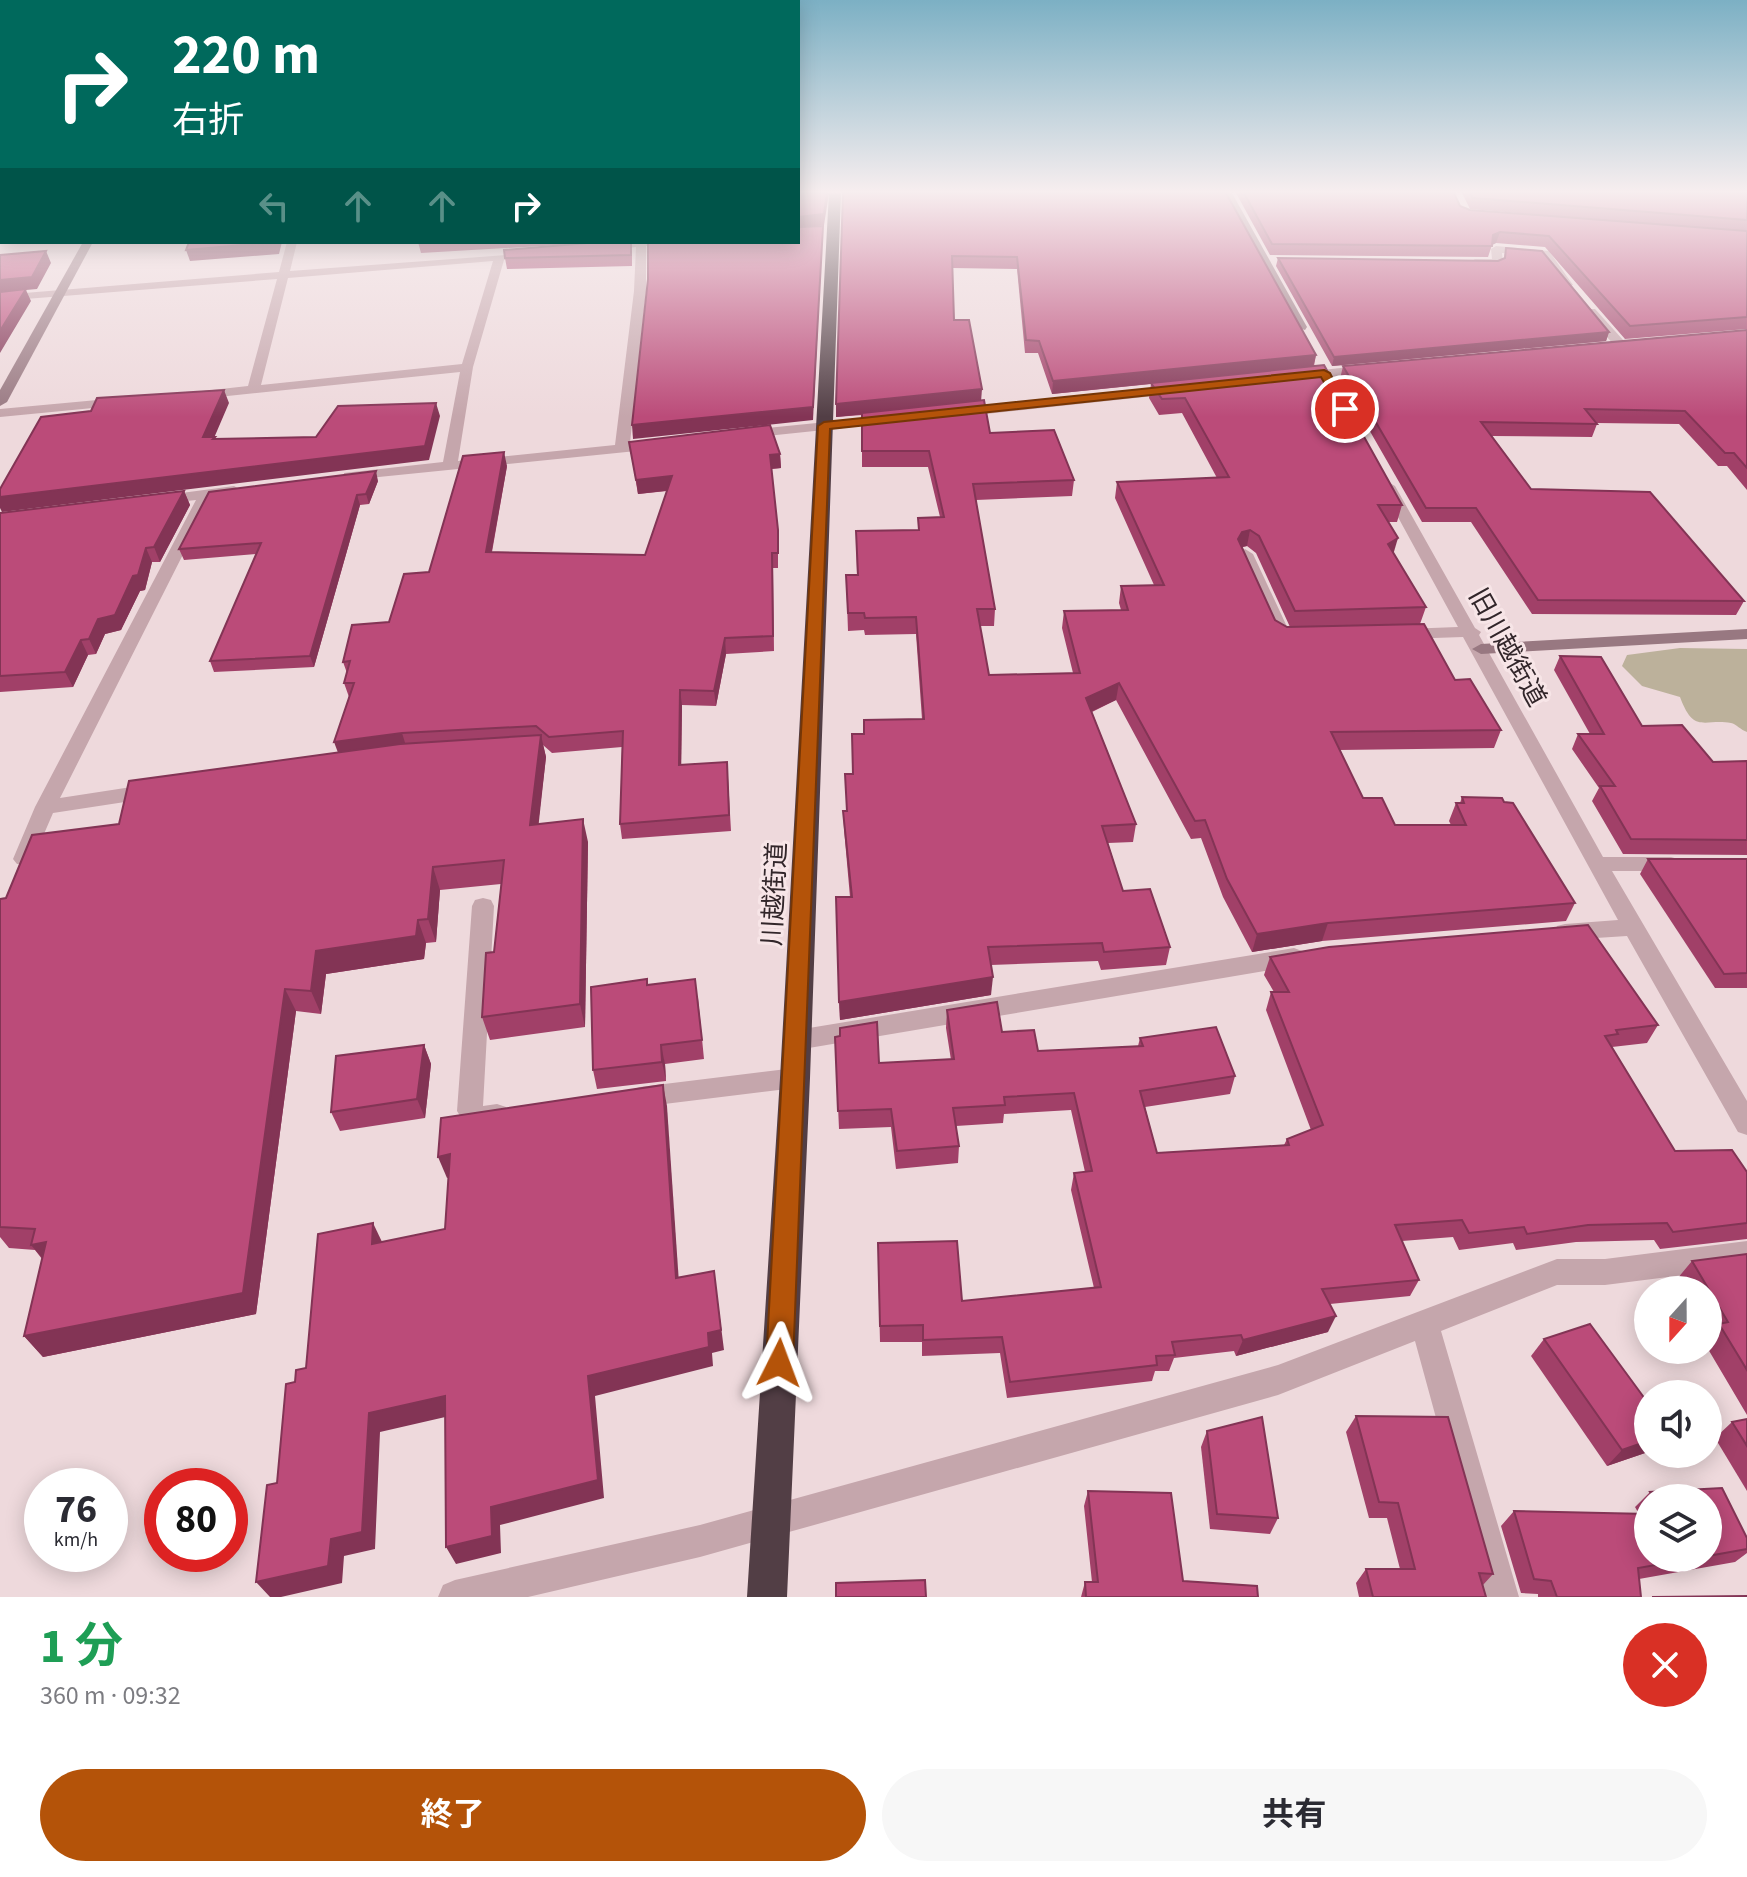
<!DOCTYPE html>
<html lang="ja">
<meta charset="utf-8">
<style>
body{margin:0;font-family:"Source Sans 3","Noto Sans JP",sans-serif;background:#f7f7f7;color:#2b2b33;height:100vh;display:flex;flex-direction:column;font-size:30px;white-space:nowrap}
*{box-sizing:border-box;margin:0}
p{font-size:26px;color:#7c7c81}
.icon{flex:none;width:44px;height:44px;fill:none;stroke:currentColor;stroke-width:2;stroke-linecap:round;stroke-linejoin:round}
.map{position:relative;height:1597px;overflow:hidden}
.details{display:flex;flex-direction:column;background:#fff;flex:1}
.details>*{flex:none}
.top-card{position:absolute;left:0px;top:0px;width:800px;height:244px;box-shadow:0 4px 20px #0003;background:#00695c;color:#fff;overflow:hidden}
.needle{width:52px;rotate:201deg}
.tools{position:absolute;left:1634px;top:1276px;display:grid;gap:16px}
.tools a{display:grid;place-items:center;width:88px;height:88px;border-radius:50%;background:#fff;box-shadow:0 4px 20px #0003;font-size:40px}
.speed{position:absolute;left:24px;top:1468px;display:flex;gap:16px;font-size:40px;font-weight:700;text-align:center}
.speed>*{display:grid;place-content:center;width:104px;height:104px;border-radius:50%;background:#fff;box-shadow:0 4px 20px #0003;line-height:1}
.speed small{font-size:20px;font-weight:400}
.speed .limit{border:12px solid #d22;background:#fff;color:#111}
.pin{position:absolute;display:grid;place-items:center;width:68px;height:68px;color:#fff;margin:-34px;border:4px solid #fff;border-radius:50%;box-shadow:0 2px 8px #0007}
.me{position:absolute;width:88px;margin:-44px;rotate:3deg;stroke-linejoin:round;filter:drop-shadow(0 0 6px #0008)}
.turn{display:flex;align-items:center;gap:28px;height:168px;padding:0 40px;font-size:36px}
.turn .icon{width:104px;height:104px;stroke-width:2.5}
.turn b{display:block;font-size:56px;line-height:68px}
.lanes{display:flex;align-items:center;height:76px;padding:0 40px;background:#0003;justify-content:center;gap:40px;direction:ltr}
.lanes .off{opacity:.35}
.round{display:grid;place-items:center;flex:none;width:84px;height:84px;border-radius:42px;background:#f7f7f7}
.overview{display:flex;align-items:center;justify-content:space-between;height:136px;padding:0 40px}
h1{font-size:48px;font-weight:700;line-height:60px;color:#1e9e55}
.button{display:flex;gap:16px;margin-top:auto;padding:16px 40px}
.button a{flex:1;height:92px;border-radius:48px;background:#b45309;color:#fff;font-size:32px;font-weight:700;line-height:92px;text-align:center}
.button a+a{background:#f7f7f7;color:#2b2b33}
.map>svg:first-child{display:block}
.green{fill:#bcb19b}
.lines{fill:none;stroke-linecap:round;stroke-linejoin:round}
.street{fill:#c5a6ac;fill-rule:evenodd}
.secondary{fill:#987881;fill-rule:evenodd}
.highway{fill:#523e45;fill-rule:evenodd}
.wall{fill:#a14068;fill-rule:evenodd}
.shaded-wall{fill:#833455}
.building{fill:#bb4b79;stroke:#833455;stroke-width:2}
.route{fill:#b45309;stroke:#753606;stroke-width:2}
.labels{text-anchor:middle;stroke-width:6;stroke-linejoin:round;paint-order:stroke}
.street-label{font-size:26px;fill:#32262a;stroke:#f7e5e7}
</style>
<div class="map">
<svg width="1747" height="1597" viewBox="0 0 1747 1597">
<rect width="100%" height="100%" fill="#eed9dc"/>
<path class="green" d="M1680 648 1747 649V732C1741 730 1736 724 1731 723 1705 718 1694 735 1680 697L1642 686 1622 666 1627 655Z"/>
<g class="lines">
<g class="street">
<path d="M287 242H297L290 271 534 253V257L504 260 473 367 458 461 615 445 634 291 636 247 606 250 601 247 624 242H662L646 246V291L630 443 656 441 663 445 656 449 349 480 344 479V473L443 462 460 372 199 399 192 395 194 392 248 386 277 279 0 301V295L279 272ZM493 261 462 364 261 385 288 278Z"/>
<polygon points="1496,246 1549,251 1573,285 1563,287 1542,256 1502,253 1503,263 1498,266 1470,262 1475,259 1492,259 1491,249"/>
<polygon points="1587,309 1595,309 1624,341 1624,347 1616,347 1587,315"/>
<polygon points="1368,365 1373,366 1373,372 1304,380 1298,376 1304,372"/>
<polygon points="1177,386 1182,387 1182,393 958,417 951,413 958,409"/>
<polygon points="119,398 126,402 124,405 0,417 0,409"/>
<polygon points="886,416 893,420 891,423 747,438 740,434 747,430"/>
<polygon points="1388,482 1395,486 1475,628 1481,632 1479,635 1603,857 1671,857 1678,859 1682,864 1678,869 1671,871 1612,871 1747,1101 1747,1135 1738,1132 1627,936 1565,940 1557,938 1554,932 1557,926 1565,924 1618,920 1463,637 1405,639 1396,634 1405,629 1458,627 1381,486"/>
<polygon points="234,486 241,490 239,493 212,497 60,798 151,784 161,791 151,798 53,813 31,864 17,864 13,859 35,807 196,500 159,504 152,500 159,496"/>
<polygon points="1245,549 1253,554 1289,631 1299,632 1302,636 1299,640 1283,641 1274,636 1237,554"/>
<path d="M483 898 491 900 494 906 483 1106 497 1104 506 1107 510 1115 506 1123C488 1129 467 1130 457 1111L472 906 475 900Z"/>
<polygon points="1294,948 1302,951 1305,957 1302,963 1294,966 797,1050 788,1047 785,1040 788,1033 797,1030"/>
<polygon points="795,1068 804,1071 807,1078 804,1085 795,1088 640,1107 631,1104 627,1097 631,1090 640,1087"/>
<polygon points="1747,1241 1747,1267 1605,1285 1557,1285 1441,1331 1519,1597 1485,1597 1415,1341 1278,1395 700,1557 528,1597 438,1597 443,1585 455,1580 700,1525 1278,1365 1557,1259 1605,1259"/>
</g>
<g class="secondary">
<polygon points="1222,193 1232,193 1307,327 1305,330 1295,327"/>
<polygon points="83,242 93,242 7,402 0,406 0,390"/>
<polygon points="1747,629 1747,639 1481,654 1472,649 1481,644"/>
</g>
<polygon class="highway" points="829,193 841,193 810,1078 787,1597 747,1597 780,1078"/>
</g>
<g class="wall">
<path d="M843 193 1316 355 1314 366 1402 505 1397 522H1388L1393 553 1426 607 1420 624 1455 680 1501 730 1494 748 1339 750 1363 798 1395 825H1451L1449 821 1456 803H1460L1462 797 1504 802 1575 903 1566 921 1322 941 1252 952 1223 897 1201 838 1191 839 1116 700 1092 712 1136 824 1133 842 1108 843 1123 891 1170 947 1166 965 1101 970 1098 961 991 965V995L840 1020 836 897H850L844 829 843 811H846L853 774 864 734 922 719 916 634 865 635 864 630 848 631 846 575H857L856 531 918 530V518L940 517 928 467H862V415L836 417ZM952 268 1017 269 1025 353H1038L1052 394 1151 384 1149 398 1159 415 1182 413 1217 478 1117 482 1115 498 1154 585 1121 586 1119 603 1121 610 1064 611 1062 628 1073 673 989 675 980 626H994L995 609 976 500 1072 496 1074 480 990 433 981 401 954 320ZM1247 546 1256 553 1290 627H1287L1275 620 1242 547Z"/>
<polygon points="1236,193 1454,193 1460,206 1470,210 1620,222 1470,209 1462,193 1747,193 1747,329 1625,339 1545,247 1496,243 1492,245 1488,257 1270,255"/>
<polygon points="418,242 632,242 632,266 507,269 505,258 577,244 421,253"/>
<polygon points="1506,248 1609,332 1606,341 1332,366 1276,266 1278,258 1498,261 1504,258"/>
<polygon points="1747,330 1747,490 1727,466 1718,466 1679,424 1596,423 1597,424 1592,437 1492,436 1531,489 1744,601 1736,615 1532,614 1471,522 1422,522 1340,379 1343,366"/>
<polygon points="629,442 780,454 781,468 771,469 778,544 778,568 773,568 774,651 726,654 716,706 682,705 681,765 728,778 731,831 622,839 620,824 622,747 552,753 543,745 546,757 538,824 588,842 585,1027 490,1040 482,1017 494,952 501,884 440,890 436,942 426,943 424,959 326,974 321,1014 296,1011 256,1314 43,1357 24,1336 42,1259 35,1250 9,1248 0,1237 0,899 6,898 119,824 338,753 349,697 344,683 347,673 343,662 389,622 429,572 507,466 492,552 645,555 667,491 638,494"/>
<polygon points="378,481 369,504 360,505 314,667 214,672 210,661 256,554 184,560 179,549"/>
<polygon points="184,491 190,505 160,562 152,562 145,590 140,591 121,630 105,634 96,654 88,655 73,687 0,692 0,513"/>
<polygon points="1560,656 1642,726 1713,762 1747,761 1747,855 1623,854 1592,801 1599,788 1572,749 1578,734 1590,734 1554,670"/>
<polygon points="1648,859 1747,859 1747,988 1715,988 1640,874"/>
<polygon points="1270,957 1658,1025 1647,1043 1612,1047 1675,1151 1747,1172 1747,1239 1660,1249 1654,1240 1576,1242 1516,1250 1513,1243 1459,1250 1453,1237 1402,1241 1419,1280 1410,1296 1330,1304 1328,1332 1236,1356 1234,1351 1174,1358 1169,1371 1155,1371 1152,1381 1007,1398 1000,1353 922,1356 922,1342 880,1342 878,1260 962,1301 1094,1288 1071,1190 1074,1173 1085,1172 1071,1110 1004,1114 1003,1123 956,1126 959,1146 958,1163 896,1169 891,1127 839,1129 835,1037 879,1063 951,1060 946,1028 947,1010 1002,1032 1038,1051 1138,1046 1140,1038 1235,1076 1230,1094 1145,1107 1157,1153 1284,1145 1287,1139 1311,1130 1266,1010 1271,992 1274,992 1264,975"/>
<polygon points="648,985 698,998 704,1059 665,1064 666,1081 597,1089 593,1070"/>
<polygon points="424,1045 431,1064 425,1118 340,1131 331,1112"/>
<polygon points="1747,1254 1747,1415 1708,1349 1708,1336 1710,1334 1708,1332 1708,1290 1684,1290 1677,1279 1692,1261"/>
<polygon points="1544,1339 1648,1452 1607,1466 1531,1356"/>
<polygon points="1356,1416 1493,1574 1483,1585 1486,1597 1359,1597 1356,1583 1366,1569 1400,1569 1387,1518 1369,1518 1346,1432"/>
<polygon points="1747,1419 1747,1491 1715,1438 1732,1422"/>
<polygon points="1207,1431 1278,1518 1270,1534 1210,1529 1201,1447"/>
<path d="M1722 1488 1747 1538V1553L1735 1562 1639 1579 1641 1597H1538V1594L1521 1593 1501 1526 1514 1511 1639 1514 1635 1507 1650 1492ZM1648 1498H1708V1558H1648Z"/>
<polygon points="1088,1491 1183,1581 1258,1597 1081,1597 1085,1582 1092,1582 1084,1506"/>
</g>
<g class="shaded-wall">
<polygon points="827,193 829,193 824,225 798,229 798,217"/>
<polygon points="823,226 813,420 633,439 632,425"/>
<polygon points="1500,232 1496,243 1489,246 1493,235"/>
<polygon points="275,242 282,242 279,254 190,261 186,250"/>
<polygon points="46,251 51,263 37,289 26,290 31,301 0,353 0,280"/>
<polygon points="1609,332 1606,341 1332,366 1334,357"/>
<polygon points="1316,355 1313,367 1052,394 1053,381"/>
<polygon points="982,389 981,402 836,417 836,404"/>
<polygon points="224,390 229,403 214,438 215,437 220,451 203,437"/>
<polygon points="436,403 440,416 429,460 2,512 0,508 0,497 425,446"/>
<polygon points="504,452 507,466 489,566 486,552"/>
<polygon points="780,454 781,468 770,469 770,455"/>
<polygon points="376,471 378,481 369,504 366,494"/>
<polygon points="672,476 673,490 638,494 636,480"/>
<polygon points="184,491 190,505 160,562 154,547"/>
<polygon points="357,495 360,505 314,667 310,656"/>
<polygon points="1250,530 1247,546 1238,548 1238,539 1242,532"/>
<polygon points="1398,538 1393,555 1388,544"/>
<polygon points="146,548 152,562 145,590 140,591 121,630 105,634 96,654 89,639 98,619"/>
<polygon points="725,638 726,654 716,706 714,691"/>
<polygon points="81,640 88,655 73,687 65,672"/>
<polygon points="1119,683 1116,700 1084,715 1086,698"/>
<polygon points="680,690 682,705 681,781 679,765"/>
<polygon points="402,733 407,749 340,758 334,742"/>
<polygon points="541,735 546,757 536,848 530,825"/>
<polygon points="583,819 588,842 585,1027 580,1004"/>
<polygon points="433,867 440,890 436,942 428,919"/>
<polygon points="418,920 426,943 424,959 326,974 321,1014 311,991 316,951"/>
<polygon points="1328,923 1322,941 1252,952 1257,934"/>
<polygon points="993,977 991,995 840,1020 839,1002"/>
<polygon points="285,989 296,1011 256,1314 43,1357 24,1336"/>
<polygon points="424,1045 431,1064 425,1118 417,1099"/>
<polygon points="661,1045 665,1064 666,1081 662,1062"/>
<polygon points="663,1085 667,1106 680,1298 676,1278"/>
<polygon points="450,1154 458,1175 447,1178 438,1157"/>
<polygon points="373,1223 383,1244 372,1244"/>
<polygon points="46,1242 49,1266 31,1245"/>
<polygon points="714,1271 724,1350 712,1353 713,1366 595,1396 604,1498 500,1525 501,1553 456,1564 446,1547 491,1507 588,1376 708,1333"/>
<polygon points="1336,1316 1328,1332 1236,1356 1243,1340"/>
<polygon points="445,1396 454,1415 380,1432 375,1549 344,1556 342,1583 281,1597 270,1597 256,1582 331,1539 369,1413"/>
<polygon points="1648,1441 1648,1452 1607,1466 1622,1450"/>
</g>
<g class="building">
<polygon points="798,193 827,193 824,214 798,217"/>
<polygon points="843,193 1226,193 1316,355 1053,381 1039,341 1026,340 1017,257 952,256 954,320 969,320 982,389 836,404"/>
<polygon points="1244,193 1454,193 1460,206 1470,210 1747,231 1747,317 1630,326 1549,236 1500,232 1493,235 1492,246 1272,244"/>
<polygon points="1470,193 1747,193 1747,220 1473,198"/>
<polygon points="823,226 813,407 632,425 648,279 648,242 798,242 798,227"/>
<polygon points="189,242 275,242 186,250"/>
<polygon points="600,242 631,242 631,255 505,258 504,250"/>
<polygon points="1506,248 1542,251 1609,332 1334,357 1278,258 1498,261 1505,258"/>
<polygon points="46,251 32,277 0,280 0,255"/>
<polygon points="26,289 0,331 0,292"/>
<polygon points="1747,330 1747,468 1734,453 1725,453 1685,411 1585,409 1597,424 1481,422 1531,489 1650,492 1744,601 1538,600 1476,508 1426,508 1343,366"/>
<polygon points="1324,365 1402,505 1378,505 1398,538 1388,544 1426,607 1295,611 1259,536 1250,530 1242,532 1238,539 1275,620 1287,627 1424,624 1455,680 1470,679 1501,730 1331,732 1363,798 1382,798 1395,825 1466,825 1456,803 1464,803 1462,797 1502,798 1504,802 1513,803 1575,903 1328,923 1257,934 1227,879 1205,820 1195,821 1119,683 1086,698 1136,824 1102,826 1123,891 1150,889 1170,947 1104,952 1102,943 988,947 993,977 839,1002 836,897 852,897 843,811 847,811 845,774 853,774 852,734 864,734 864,720 924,719 916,617 865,618 864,613 848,613 846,575 858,575 856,531 919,530 918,518 944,517 929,451 862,451 862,413 984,400 990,433 1054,430 1074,480 973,484 995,609 977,609 989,675 1080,673 1064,611 1128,610 1121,586 1164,585 1117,482 1229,477 1185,398 1162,399 1151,383"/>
<polygon points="224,390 203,437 215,437 213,439 316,437 338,406 436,403 425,446 0,497 0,489 41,417 91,411 97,398"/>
<polygon points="770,425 780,454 770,455 778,530 778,553 772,553 773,636 725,638 714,691 680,690 679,765 727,762 729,815 620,824 623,731 549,737 536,726 402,733 334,742 354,683 344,683 350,661 343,662 352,625 389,622 404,574 429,572 463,456 504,452 486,552 645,555 672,476 636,480 629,442"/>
<polygon points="376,471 366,494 357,495 310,656 210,661 261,543 179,549 209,492"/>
<polygon points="184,491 154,547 146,548 138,575 133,576 115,615 98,619 89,639 81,640 65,672 0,676 0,513"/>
<polygon points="1560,656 1601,657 1642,726 1682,725 1713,762 1747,761 1747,840 1631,839 1600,786 1615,786 1578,734 1604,734"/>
<polygon points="541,735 530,825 583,819 580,1004 482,1017 486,953 494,952 504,860 433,867 428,919 418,920 416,936 316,951 311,991 285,989 243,1293 24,1336 46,1242 31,1245 35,1229 0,1227 0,899 6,898 32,835 119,824 129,781 400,744"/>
<polygon points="1648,859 1747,859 1747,973 1724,974"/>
<polygon points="1588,925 1658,1025 1616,1030 1618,1034 1605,1036 1675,1151 1732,1150 1747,1172 1747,1223 1673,1232 1667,1223 1588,1225 1527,1234 1524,1227 1469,1233 1462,1220 1395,1225 1419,1280 1322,1289 1336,1316 1243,1340 1241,1335 1172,1342 1175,1355 1156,1356 1157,1365 1010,1382 1002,1337 923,1340 923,1325 880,1326 878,1243 957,1241 962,1301 1101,1287 1074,1173 1092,1171 1074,1093 1004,1097 1005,1105 953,1108 959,1146 897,1151 891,1109 838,1111 835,1037 840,1036 840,1028 877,1022 879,1063 954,1059 947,1010 997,1002 1002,1032 1034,1030 1038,1051 1143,1046 1140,1038 1216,1027 1235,1076 1140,1091 1157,1153 1289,1145 1287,1139 1323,1125 1271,992 1289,992 1270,957 1329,947"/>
<polygon points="647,979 647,985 695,979 702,1040 661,1045 662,1062 593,1070 591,987"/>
<polygon points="424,1045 417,1099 331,1112 336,1056"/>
<polygon points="663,1085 676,1278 714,1271 721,1330 708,1333 709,1347 588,1376 598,1480 491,1507 492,1536 446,1547 445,1396 369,1413 362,1532 331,1539 328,1566 256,1582 267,1485 277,1483 286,1384 295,1382 296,1370 306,1368 318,1234 373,1223 372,1244 445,1229 450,1154 438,1157 441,1118"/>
<polygon points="1747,1254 1747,1370 1719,1324 1728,1322 1692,1261"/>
<polygon points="1590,1324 1648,1403 1648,1441 1622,1450 1544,1339"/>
<polygon points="1356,1416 1448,1417 1493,1574 1479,1573 1486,1597 1373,1597 1366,1569 1415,1569 1398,1503 1379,1502"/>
<polygon points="1262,1417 1278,1518 1217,1514 1207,1431"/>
<polygon points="1747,1419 1747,1446 1732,1422"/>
<polygon points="1722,1488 1747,1538 1747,1549 1708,1556 1708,1498 1654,1498 1650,1492"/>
<polygon points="1088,1491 1171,1493 1183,1581 1257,1586 1258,1597 1086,1597 1085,1582 1098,1582"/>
<polygon points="1514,1511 1648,1514 1648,1558 1696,1558 1638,1568 1641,1597 1557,1597 1551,1581 1534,1579"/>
<polygon points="925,1580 926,1597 836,1597 836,1583"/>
<polygon points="1747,1596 1747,1597 1652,1597"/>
</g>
<linearGradient id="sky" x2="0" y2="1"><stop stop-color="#7cb0c4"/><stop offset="0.46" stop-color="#f7eeef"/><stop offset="1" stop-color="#f7eeef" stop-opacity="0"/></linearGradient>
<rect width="1747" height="417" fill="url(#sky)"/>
<polygon class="route" points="1324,370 1330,373 1349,411 1340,411 1321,377 830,429 793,1363 789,1373 779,1377 770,1373 766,1363 818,426 824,422"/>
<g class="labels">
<g class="street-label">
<text transform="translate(1508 647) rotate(61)" y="9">旧川越街道</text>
<text transform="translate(774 894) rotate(-87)" y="9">川越街道</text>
</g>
</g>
</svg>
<div class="tools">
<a><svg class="needle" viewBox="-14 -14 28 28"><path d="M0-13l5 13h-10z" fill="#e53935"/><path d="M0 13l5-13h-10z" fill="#7c7c81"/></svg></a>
<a><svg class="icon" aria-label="sound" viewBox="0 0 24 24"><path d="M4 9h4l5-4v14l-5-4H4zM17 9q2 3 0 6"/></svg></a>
<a><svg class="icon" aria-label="layers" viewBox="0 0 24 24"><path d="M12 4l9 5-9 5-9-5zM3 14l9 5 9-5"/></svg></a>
</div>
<div class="speed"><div>76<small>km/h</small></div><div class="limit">80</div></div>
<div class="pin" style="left:1345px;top:409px;background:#d93025"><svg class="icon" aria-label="arrive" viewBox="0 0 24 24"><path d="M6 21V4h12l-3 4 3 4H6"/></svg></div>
<svg class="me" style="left:779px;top:1363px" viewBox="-20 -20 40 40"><path d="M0-17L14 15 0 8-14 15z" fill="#b45309" stroke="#fff" stroke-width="4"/></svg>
<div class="top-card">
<div class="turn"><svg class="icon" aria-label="right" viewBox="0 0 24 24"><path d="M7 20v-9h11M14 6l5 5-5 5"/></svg><div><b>220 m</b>右折</div></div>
<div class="lanes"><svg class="icon off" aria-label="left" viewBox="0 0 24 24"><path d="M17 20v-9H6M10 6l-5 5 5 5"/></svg><svg class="icon off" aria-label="ahead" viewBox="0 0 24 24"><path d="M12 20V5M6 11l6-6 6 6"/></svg><svg class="icon off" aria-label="ahead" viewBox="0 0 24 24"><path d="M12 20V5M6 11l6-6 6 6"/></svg><svg class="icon" aria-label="right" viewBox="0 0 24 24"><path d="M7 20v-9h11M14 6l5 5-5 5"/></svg></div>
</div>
</div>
<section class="details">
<div class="overview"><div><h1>1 分</h1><p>360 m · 09:32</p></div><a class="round" style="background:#d93025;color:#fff"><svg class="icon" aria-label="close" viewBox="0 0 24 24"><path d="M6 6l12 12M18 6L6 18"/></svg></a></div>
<div class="button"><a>終了</a><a>共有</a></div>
</section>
